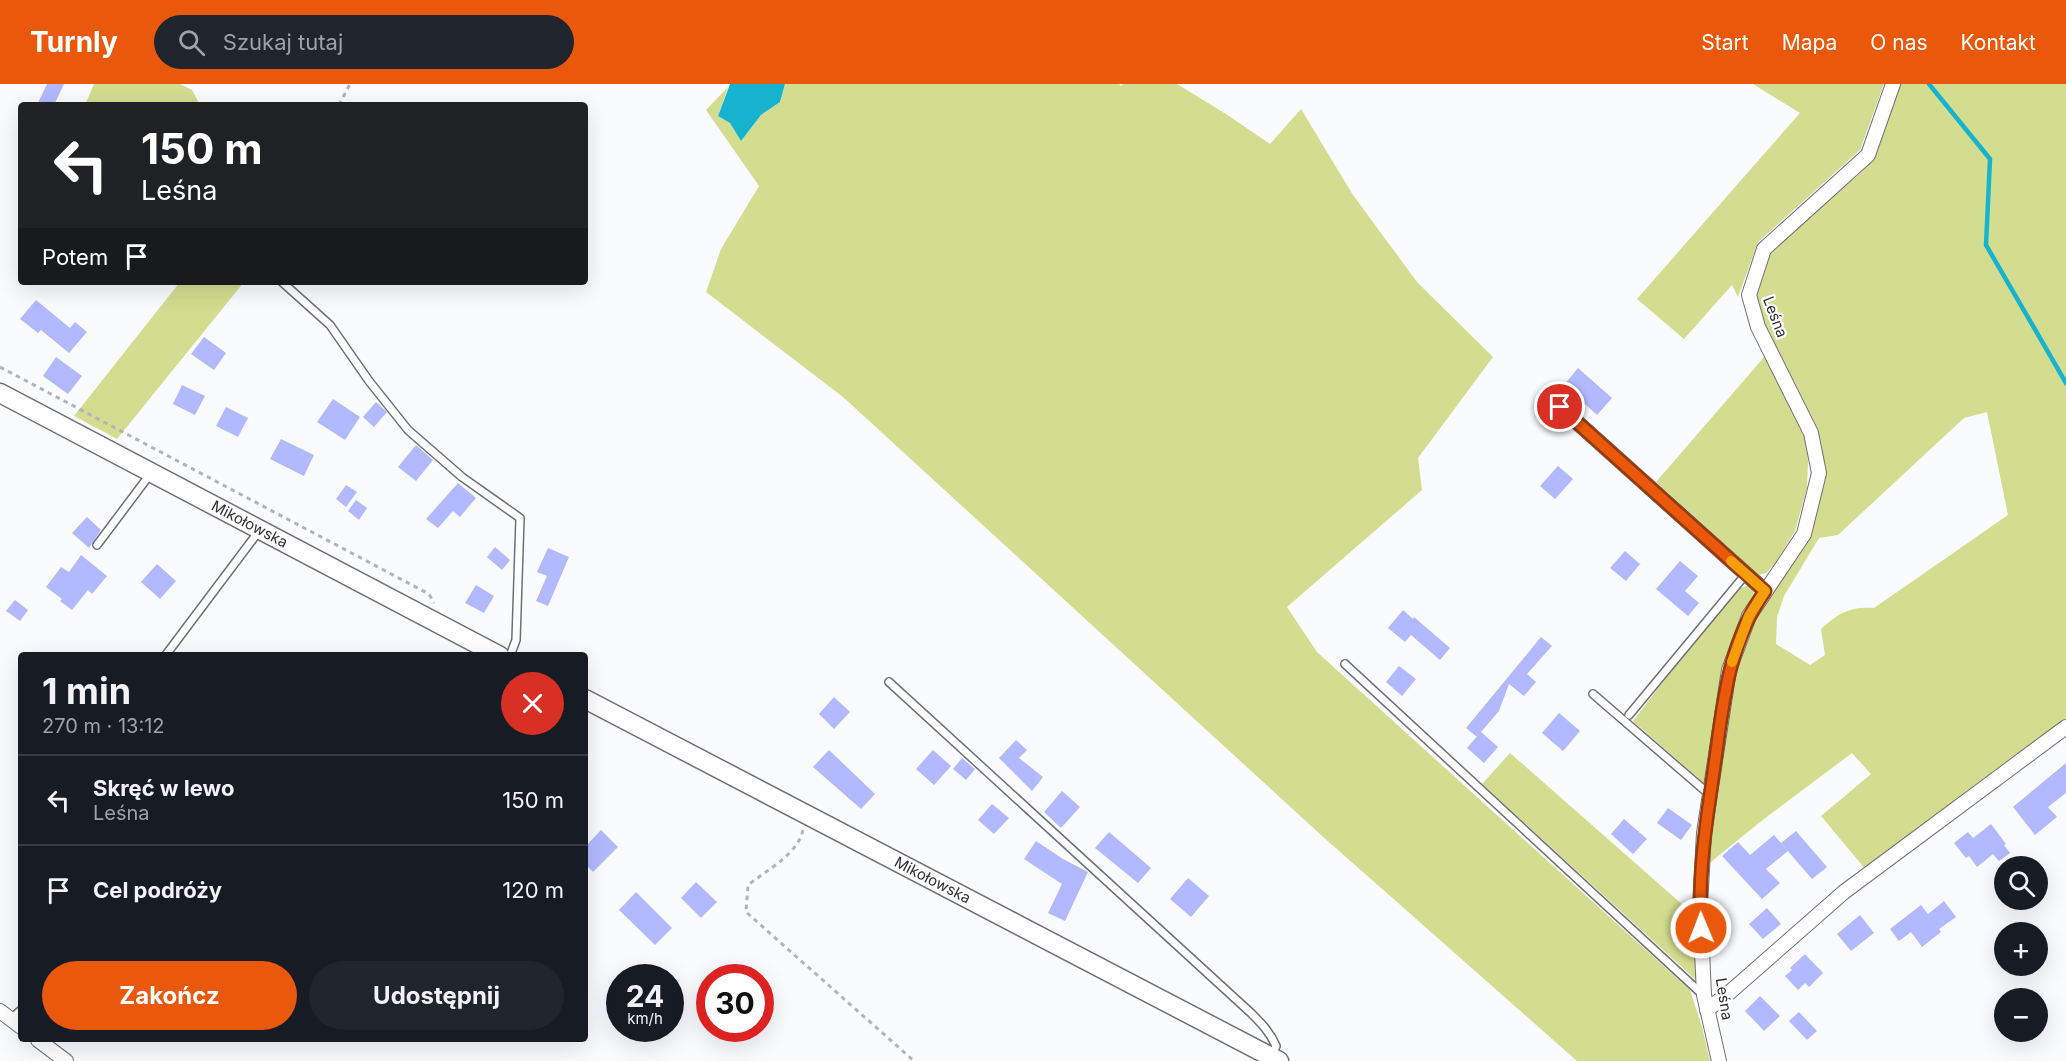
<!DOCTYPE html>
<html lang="pl">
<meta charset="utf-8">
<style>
body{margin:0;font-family:Inter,sans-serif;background:#20242c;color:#f1f3f6;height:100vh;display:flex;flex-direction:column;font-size:22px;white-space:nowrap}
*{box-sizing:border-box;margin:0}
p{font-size:20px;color:#9ea1a6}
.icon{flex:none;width:33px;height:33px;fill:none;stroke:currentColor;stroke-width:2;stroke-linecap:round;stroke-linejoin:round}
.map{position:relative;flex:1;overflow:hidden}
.panel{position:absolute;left:18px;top:568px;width:570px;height:390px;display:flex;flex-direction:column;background:#171b24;border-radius:6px;box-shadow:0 6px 24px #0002}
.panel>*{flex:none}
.top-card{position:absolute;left:18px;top:18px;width:570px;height:183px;border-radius:6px;box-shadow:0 6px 24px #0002;background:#202124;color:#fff;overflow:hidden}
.tools{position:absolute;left:1994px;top:772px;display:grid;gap:12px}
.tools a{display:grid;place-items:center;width:54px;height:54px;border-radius:50%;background:#171b24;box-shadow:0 6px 24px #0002;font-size:30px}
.speed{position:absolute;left:606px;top:880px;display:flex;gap:12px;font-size:30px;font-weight:700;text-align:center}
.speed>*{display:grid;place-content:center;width:78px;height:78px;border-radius:50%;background:#171b24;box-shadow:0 6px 24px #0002;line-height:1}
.speed small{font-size:15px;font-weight:400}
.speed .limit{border:9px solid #d22;background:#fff;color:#111}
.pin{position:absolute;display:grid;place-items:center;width:51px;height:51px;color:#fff;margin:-26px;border:3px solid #fff;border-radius:50%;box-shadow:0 2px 6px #0007}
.me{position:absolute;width:66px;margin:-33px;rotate:359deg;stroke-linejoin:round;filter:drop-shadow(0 0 4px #0008)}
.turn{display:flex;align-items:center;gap:21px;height:126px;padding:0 24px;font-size:27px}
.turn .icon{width:78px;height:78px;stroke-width:2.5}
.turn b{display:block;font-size:42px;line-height:51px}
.then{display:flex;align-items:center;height:57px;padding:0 24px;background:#0003;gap:12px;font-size:22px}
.round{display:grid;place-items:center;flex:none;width:63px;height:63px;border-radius:32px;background:#20242c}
.summary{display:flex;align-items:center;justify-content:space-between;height:102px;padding:0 24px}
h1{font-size:36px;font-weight:700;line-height:45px}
.action{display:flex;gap:12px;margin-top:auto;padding:12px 24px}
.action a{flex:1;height:69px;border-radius:36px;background:#ea580c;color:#fff;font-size:24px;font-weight:700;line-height:69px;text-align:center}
.action a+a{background:#20242c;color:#f1f3f6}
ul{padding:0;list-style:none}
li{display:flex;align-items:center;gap:18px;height:90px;padding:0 24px;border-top:2px solid #363941}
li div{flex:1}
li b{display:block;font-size:22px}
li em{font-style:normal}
header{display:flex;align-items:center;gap:36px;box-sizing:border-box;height:84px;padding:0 30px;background:#ea580c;color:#fff}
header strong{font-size:28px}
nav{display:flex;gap:33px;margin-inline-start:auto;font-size:21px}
.search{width:420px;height:54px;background:#20242c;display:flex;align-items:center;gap:15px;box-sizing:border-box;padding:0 21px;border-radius:33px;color:#9ea1a6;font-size:22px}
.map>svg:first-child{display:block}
.green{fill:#d3dd8f;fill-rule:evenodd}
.water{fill:#17b3ce}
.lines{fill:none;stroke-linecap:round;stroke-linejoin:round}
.stream{stroke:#17b3ce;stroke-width:4.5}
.building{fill:#b3b9fe}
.lane-casing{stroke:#6f7076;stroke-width:10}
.street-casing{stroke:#6f7076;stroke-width:16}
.secondary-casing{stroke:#6f7076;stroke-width:21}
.path{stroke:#b3b4b7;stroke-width:3;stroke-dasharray:4.5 4.5;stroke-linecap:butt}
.lane{stroke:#fff;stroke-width:7}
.street{stroke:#fff;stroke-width:14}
.secondary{stroke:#fff;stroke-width:18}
.route-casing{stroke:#983908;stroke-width:15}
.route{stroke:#ea580c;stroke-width:10}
.slow{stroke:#f59e0b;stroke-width:10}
.labels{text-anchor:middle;stroke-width:4.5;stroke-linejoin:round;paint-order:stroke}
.street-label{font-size:15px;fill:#2f2f32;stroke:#fff}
</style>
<header>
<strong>Turnly</strong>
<div class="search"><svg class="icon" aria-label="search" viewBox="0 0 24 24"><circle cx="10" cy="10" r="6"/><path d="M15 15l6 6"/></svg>Szukaj tutaj</div>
<nav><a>Start</a><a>Mapa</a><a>O nas</a><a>Kontakt</a></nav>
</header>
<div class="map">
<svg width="2066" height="977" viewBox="0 0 2066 977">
<rect width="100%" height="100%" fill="#fafbff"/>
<g class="green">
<polygon points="94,0 180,0 192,6 199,19 203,21 85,21"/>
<polygon points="785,0 1119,0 1121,2 1123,0 1177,0 1226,30 1270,60 1301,25 1353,111 1417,198 1493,273 1418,374 1422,406 1287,523 1317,568 1690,906 1702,943 1710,977 1577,977 1321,751 843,313 706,208 721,165 759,102 706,26 728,3 718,32 730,39 741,57 761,31 780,18"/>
<polygon points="1753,0 1884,0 1860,66 1758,158 1738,213 1732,201 1684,255 1637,215 1800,29"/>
<path d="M1901 0H2066V634L1969 705 1866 786 1821 732 1871 690 1852 669 1764 735 1707 781 1736 585 1752 538 1807 454 1826 387 1817 344 1763 241 1755 212 1763 185 1773 163 1862 88 1878 65ZM1987 328 2008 431 1874 524C1851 522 1838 529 1821 545L1825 571 1810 581 1776 560 1777 533 1784 512 1819 454 1838 451 1964 334Z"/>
<polygon points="180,198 244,198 117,355 74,332"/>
<polygon points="1765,272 1806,355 1808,378 1807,404 1795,447 1776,478 1766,489 1759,491 1656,398"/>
<polygon points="1753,500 1754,508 1721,585 1712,668 1705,700 1633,637 1707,541 1740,504"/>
<polygon points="1510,669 1692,829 1697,897 1482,700"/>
</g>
<polygon class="water" points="730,0 785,0 780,18 761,31 741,57 730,39 718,32"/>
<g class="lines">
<polyline class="stream" points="1929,0 1990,75 1986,161 2066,299"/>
</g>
<g class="building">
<polygon points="47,0 64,0 54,21 37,21"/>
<polygon points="36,216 70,244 75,238 87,248 69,269 41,246 38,249 20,235"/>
<polygon points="204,253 226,269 214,286 191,270"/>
<polygon points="56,273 82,292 68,310 43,292"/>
<polygon points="1578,284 1612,314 1597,331 1564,301"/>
<polygon points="182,301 205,312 195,331 173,320"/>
<polygon points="333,315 360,333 345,356 317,338"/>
<polygon points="376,318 387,328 374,343 363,333"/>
<polygon points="226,323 248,334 238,353 216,342"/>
<polygon points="281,355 314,371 304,392 270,375"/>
<polygon points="416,361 433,376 416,397 398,383"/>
<polygon points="1558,382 1573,395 1555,415 1540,402"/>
<polygon points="458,399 476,414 460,433 453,427 438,444 426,435"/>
<polygon points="346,401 357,408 346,423 336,415"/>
<polygon points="356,416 367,424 359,436 348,427"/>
<polygon points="87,433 101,446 89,464 72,449"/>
<polygon points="495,463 510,476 502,486 487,473"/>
<polygon points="548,464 569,473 548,522 536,517 547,492 537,488"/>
<polygon points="1625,467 1640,480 1626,497 1610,484"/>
<polygon points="81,471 107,492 92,510 88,506 72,526 60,517 62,515 46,503 61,483 69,488"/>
<polygon points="1680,477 1698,492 1685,507 1699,519 1688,532 1656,505"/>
<polygon points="157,480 176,497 160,515 141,498"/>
<polygon points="476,501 494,512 484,529 465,519"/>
<polygon points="15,516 28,526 20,537 6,527"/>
<polygon points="1403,526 1413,535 1414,533 1450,564 1440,576 1411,551 1405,558 1388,544"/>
<polygon points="1541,553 1552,562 1527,590 1536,598 1524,612 1509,600 1499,627 1481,648 1498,663 1484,679 1467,664 1480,649 1477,653 1466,644"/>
<polygon points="1399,582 1416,595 1402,612 1386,598"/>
<polygon points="834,613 850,628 834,645 819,630"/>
<polygon points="1559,629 1580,647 1563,667 1542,649"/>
<polygon points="1016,656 1027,666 1019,674 1043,693 1032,707 999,674"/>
<polygon points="829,666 875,710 861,725 813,683"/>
<polygon points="933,666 951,682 934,701 916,685"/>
<polygon points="962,674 975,685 966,696 953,685"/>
<polygon points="2066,679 2066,709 2048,723 2057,733 2035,751 2013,723"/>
<polygon points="1062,707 1080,723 1061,744 1044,728"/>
<polygon points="992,720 1009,734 994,750 978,736"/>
<polygon points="1668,724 1692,741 1681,756 1657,739"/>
<polygon points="1624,735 1647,755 1633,770 1611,750"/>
<polygon points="1991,740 2006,760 2004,761 2010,769 1999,777 1993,770 1977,783 1969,772 1966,774 1954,759 1968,748 1973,754"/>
<polygon points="601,746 618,763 593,788 585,780 585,763"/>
<polygon points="1796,747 1827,783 1812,795 1781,759"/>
<polygon points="1109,748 1151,784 1138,799 1095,764"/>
<polygon points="1774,751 1788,767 1766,785 1780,799 1762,815 1722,772 1738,758 1750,771"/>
<polygon points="1036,757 1063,775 1088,788 1065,837 1048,829 1062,800 1024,775"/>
<polygon points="1188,794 1209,812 1191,833 1170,815"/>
<polygon points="696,798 717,818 701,834 681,814"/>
<polygon points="636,808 672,844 655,861 619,826"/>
<polygon points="1944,817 1956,833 1939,845 1941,848 1922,863 1911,848 1899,857 1890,845 1921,821 1928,830"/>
<polygon points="1767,824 1781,840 1763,855 1749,840"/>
<polygon points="1860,831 1874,849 1851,867 1837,850"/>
<polygon points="1805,870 1823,889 1809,903 1805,899 1798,906 1785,892 1792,886 1790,884"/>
<polygon points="1760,912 1780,932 1764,947 1745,927"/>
<polygon points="1799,928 1817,947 1807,956 1789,937"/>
</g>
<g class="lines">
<defs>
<g id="lane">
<polyline points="282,198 330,241 369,297 408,346 462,393 520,434 516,556 510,572"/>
<polyline points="97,461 151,389"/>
<polyline points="165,572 259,447"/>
<polyline points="1345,580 1702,910"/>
<path d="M889 598 1251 929C1261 939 1270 948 1276 962L1272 971"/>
<polyline points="1593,610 1710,711"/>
<polyline points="1629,631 1746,490"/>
<polyline points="11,935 21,926"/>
</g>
<g id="street">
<polyline points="1560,323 1765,507"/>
<polyline points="1707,926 1730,908 1844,808 2066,643"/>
<polyline points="0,927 21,943"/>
<polyline points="38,956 66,977"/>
<polyline points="1719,977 1704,911 1700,822 1704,749 1729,586 1749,532 1804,450 1819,389 1811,349 1758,243 1749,211 1764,165 1868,71 1893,0"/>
</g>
<g id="secondary">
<path id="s1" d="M0 309 500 572"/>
<path id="s2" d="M585 615 1279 977"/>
</g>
</defs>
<use href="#lane" class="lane-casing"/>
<use href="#street" class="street-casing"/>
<use href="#secondary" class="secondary-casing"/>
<g class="path">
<polyline points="339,21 350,0"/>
<polyline points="0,283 429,510 434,519"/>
<path d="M803 746C798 770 767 786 748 801L746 828 914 977"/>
</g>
<use href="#lane" class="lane"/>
<use href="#street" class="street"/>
<use href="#secondary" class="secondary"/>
</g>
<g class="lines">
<defs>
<path id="route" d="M1560 323 1765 507C1727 561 1723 622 1714 685 1706 739 1698 789 1701 844"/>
</defs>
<use href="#route" class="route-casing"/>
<use href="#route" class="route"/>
<polyline class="slow" points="1731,477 1765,507 1749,532 1732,578"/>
</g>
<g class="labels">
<g class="street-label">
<text transform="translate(1775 233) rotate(69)" y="5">Leśna</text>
<text dy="5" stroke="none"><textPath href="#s1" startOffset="282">Mikołowska</textPath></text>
<text dy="5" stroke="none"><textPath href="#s2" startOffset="392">Mikołowska</textPath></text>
<text transform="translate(1724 915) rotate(81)" y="5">Leśna</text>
</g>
</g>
</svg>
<div class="tools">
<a><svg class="icon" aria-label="search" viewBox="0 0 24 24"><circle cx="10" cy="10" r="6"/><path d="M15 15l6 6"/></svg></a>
<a>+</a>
<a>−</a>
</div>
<div class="speed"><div>24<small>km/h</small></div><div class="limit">30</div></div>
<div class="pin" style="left:1560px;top:323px;background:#d93025"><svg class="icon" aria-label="arrive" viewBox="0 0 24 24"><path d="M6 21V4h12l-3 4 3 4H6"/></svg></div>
<svg class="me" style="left:1701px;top:844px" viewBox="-20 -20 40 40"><circle r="17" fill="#ea580c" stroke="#fff" stroke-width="3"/><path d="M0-11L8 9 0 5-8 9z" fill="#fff"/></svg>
<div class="top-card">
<div class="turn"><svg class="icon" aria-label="left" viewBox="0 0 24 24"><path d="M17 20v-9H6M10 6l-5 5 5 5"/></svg><div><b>150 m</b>Leśna</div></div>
<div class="then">Potem<svg class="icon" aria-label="arrive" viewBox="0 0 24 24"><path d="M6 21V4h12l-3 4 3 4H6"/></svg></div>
</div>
<section class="panel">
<div class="summary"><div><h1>1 min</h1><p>270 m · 13:12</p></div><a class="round" style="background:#d93025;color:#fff"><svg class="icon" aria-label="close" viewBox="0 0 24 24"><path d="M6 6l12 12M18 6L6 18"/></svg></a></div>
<ul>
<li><svg class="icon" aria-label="left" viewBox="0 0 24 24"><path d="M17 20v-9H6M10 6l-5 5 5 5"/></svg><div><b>Skręć w lewo</b><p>Leśna</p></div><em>150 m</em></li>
<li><svg class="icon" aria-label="arrive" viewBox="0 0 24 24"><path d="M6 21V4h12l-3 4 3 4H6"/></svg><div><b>Cel podróży</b></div><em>120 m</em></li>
</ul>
<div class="action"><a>Zakończ</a><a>Udostępnij</a></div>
</section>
</div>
